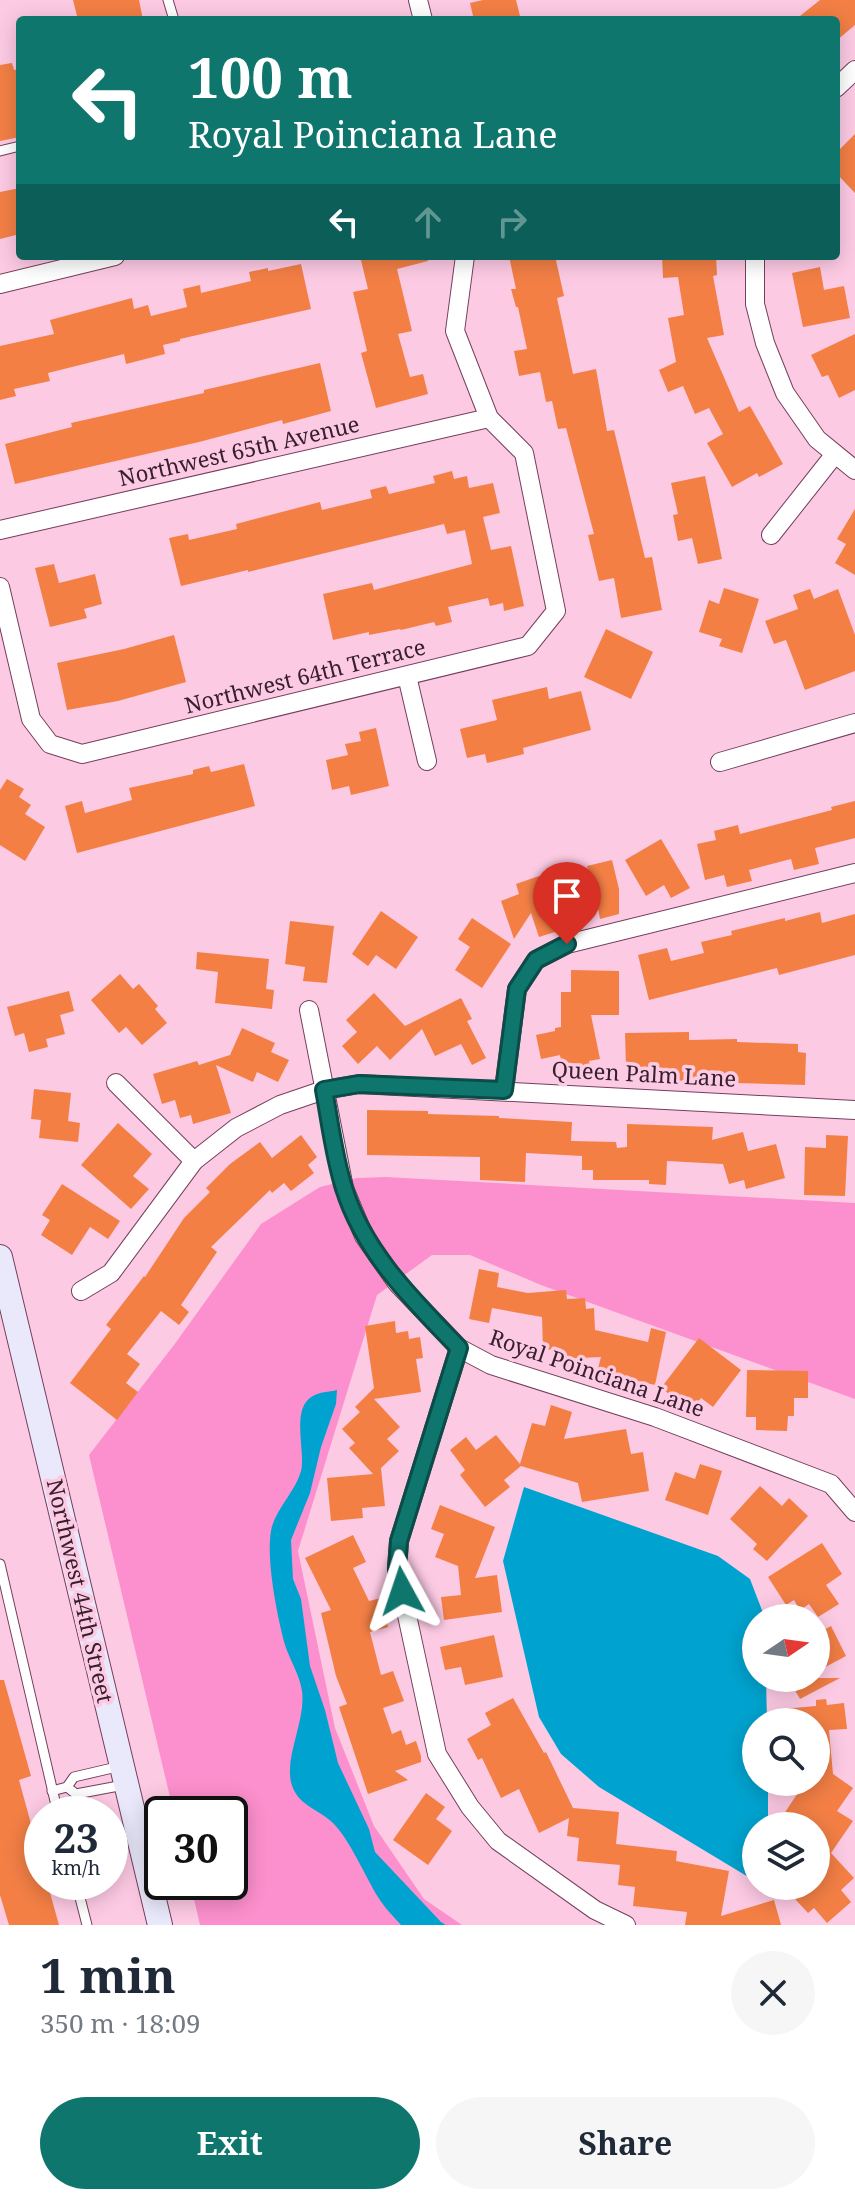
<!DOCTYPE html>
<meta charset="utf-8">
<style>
body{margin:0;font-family:"Noto Serif",serif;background:#f6f6f7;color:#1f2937;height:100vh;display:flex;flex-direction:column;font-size:30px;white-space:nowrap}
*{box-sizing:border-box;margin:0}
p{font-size:26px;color:#747a83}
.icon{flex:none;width:44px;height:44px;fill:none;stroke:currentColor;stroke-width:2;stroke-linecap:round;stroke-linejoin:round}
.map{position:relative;height:1925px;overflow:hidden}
.panel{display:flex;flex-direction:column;background:#fff;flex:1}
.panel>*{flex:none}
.guide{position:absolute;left:16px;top:16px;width:824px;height:244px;border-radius:8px;box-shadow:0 4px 20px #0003;background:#0f766e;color:#fff;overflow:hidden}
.needle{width:52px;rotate:77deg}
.buttons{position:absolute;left:742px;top:1604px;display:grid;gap:16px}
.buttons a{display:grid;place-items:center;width:88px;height:88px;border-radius:50%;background:#fff;box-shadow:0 4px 20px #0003;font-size:40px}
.speed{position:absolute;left:24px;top:1796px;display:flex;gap:16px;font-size:40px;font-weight:700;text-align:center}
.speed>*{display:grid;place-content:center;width:104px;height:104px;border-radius:50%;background:#fff;box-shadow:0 4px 20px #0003;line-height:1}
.speed small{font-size:20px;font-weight:400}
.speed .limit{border:4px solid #111;border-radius:12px;background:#fff;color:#111}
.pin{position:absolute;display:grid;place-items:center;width:68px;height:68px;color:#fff;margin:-82px -34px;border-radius:50% 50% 50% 0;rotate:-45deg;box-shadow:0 0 8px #0007}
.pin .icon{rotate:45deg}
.me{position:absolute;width:88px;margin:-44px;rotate:355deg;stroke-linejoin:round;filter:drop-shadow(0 0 6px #0008)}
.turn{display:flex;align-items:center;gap:28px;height:168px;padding:0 40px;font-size:36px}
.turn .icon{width:104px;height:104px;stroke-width:2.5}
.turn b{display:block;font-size:56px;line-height:68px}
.lanes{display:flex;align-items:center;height:76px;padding:0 40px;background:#0003;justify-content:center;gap:40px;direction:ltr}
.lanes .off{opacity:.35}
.round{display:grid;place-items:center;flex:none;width:84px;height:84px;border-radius:42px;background:#f6f6f7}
.headline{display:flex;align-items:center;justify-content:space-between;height:136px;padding:0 40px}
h1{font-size:48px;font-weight:700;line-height:60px}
.cta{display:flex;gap:16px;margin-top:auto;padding:16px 40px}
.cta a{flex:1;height:92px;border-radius:48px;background:#0f766e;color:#fff;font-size:32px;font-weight:700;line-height:92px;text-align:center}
.cta a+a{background:#f6f6f7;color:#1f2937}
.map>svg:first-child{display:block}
.green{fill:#fc8fcd}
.water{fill:#00a3cf}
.building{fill:#f37f45}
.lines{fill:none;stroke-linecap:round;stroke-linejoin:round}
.lane-casing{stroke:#743f5d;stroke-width:11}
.street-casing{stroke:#743f5d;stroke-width:20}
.secondary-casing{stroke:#743f5d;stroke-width:26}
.lane{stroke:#fff;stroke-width:9}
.street{stroke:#fff;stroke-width:18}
.secondary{stroke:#eae9fb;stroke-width:24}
.route-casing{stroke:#0a4d48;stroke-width:20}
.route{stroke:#0f766e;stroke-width:14}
.labels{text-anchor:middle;stroke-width:7;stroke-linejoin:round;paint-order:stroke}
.street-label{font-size:22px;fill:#37202d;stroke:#fdcae4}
</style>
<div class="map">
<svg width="855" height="1925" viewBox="0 0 855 1925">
<rect width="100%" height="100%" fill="#fdcae4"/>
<polygon class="green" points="386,1177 855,1203 855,1399 541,1285 470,1255 432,1255 377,1295 298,1551 335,1728 374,1826 424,1899 462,1925 200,1925 190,1882 230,1882 230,1814 174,1814 89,1455 174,1345 261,1224 320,1187 357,1178"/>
<g class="water">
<path d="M337 1390 336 1404 321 1447 310 1493 291 1540 293 1579 301 1599 310 1666 325 1710 338 1763 369 1829 375 1852 441 1922 446 1925H401C393 1916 384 1907 378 1897 365 1876 350 1840 333 1823 319 1809 296 1805 291 1782 285 1755 306 1720 302 1691 300 1676 290 1660 285 1645 277 1616 266 1560 271 1531 274 1511 296 1491 301 1471 306 1451 290 1408 313 1396 319 1392 329 1392 337 1390Z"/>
<polygon points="524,1487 718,1556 750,1579 765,1618 756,1618 756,1678 766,1678 767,1722 756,1722 756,1782 768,1782 768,1826 756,1826 756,1880 745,1875 599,1787 561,1754 539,1717 503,1561"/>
</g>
<g class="building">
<polygon points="73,0 139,0 143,20 78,20"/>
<polygon points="483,0 516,0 521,20 474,20 470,3"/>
<polygon points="820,0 855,0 855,25 836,41 836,20 795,20"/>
<polygon points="12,63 14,70 20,69 20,137 0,141 0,65"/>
<polygon points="855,134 855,193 836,173 836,153"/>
<polygon points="20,188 20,234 0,239 0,192"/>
<polygon points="360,256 427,256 428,261 397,269 412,331 398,334 410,377 423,374 428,394 376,408 361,353 367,351 353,292 368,289"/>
<polygon points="509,256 555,256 564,296 557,298 573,374 596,369 607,431 614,430 645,558 652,557 662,610 621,618 614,578 599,581 588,535 594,534 566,428 558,429 552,401 546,402 540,372 519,376 514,351 527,349 518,307 516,307 511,289 516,289"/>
<polygon points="662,256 716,256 717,275 713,276 724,335 707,338 739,412 750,406 783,464 759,477 757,473 732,487 707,443 723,434 709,408 695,414 683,386 668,392 659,370 676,362 668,318 684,315 678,277 663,278"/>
<polygon points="301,264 311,309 180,339 180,341 163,345 165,354 126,364 124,354 48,373 50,381 14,389 16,396 0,400 0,346 54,334 50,320 132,298 134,309 148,305 151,316 187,307 183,289 200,285 201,293 251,281 249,272 268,268 268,271"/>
<polygon points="820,267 824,290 844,286 850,318 803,327 792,273"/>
<polygon points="855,334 855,390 839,398 828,375 822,377 811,355"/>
<polygon points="320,363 331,411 283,424 282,420 199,442 15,484 5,444 72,427 71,423 204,393 204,390"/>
<polygon points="452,471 454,479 467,476 469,488 493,483 500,513 483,517 491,550 511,546 524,606 504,611 503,603 490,606 488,598 448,607 452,622 436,626 434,622 401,630 400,629 369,635 369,632 333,640 323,594 372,583 374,590 472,564 465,530 447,534 444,524 248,572 248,570 181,586 169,538 188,534 189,540 237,529 236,524 320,502 322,510 372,498 370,490 386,486 389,494 435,483 433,476"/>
<polygon points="705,476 722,559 698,564 692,538 678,541 673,515 678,514 671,483"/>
<polygon points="855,509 855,575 835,563 846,544 837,539"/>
<polygon points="54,564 59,583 95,574 102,604 84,609 87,618 50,627 35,568"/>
<polygon points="724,588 759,599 742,653 719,646 722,639 699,632 709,600 719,604"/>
<polygon points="810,589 814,599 838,589 855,635 855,671 805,690 786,640 774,644 765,621 798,609 793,595"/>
<polygon points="606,629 653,652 631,699 584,677"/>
<polygon points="174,635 186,682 118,701 67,710 57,663 124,649"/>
<polygon points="547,687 549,699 581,691 591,730 523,748 524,754 487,763 485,754 467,758 460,729 497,720 492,700"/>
<polygon points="376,728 389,786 351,795 349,786 332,790 326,760 348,755 345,744 361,741 359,732"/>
<polygon points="244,764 255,806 77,853 65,806 82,801 85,813 132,800 129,788 193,774 193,770 209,766 211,772"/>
<polygon points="7,779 24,789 19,797 31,805 25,814 45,827 25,861 0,845 0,790"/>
<polygon points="855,801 855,838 815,848 819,864 794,870 791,859 749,870 752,881 727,887 724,875 705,880 697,844 716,840 714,831 738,825 740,834 832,810 831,807"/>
<polygon points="661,839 690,888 671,898 664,885 646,896 625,860"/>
<polygon points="612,860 619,889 619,914 600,919 598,908 554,919 558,931 539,937 531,913 514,939 501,901 519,894 516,884 539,876 548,904 575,898 570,878 589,874 587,866"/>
<polygon points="381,911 418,937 396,969 376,955 368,966 352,954"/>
<polygon points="820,912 822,923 855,914 855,955 779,975 777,968 649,1000 638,955 667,948 671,961 704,953 701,942 732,935 731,931 785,918 785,921"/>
<polygon points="472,918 511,944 482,988 455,970 470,947 458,939"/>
<polygon points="290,921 334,926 327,983 303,981 305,967 285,964"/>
<polygon points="197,952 269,959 266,989 274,990 272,1009 215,1003 218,972 196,969"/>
<polygon points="571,970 619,971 619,1015 591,1015 600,1059 589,1061 591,1070 564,1076 560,1055 541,1059 536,1035 555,1031 555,1028 561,1027 561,992 571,992"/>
<polygon points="120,974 133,989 139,984 158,1006 155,1009 167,1023 142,1045 126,1027 119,1033 91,1000"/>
<polygon points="69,991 74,1011 60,1015 65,1034 46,1039 48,1047 29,1052 24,1033 15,1036 7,1007"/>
<polygon points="374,993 405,1026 461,998 472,1019 467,1021 486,1058 472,1065 461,1044 435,1056 422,1029 390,1060 377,1046 358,1064 342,1046 357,1032 346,1020"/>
<polygon points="242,1028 275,1043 271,1052 289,1060 278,1082 257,1072 253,1082 216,1065 231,1113 193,1124 191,1115 180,1118 175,1100 162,1104 153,1074 197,1061 199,1065 230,1055"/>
<polygon points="689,1032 689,1040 737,1039 737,1042 798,1044 798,1052 806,1053 805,1085 737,1083 737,1084 714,1084 714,1081 645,1081 645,1067 626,1067 625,1033"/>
<polygon points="34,1089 71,1093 68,1121 80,1123 78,1142 39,1138 41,1120 31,1119"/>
<polygon points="367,1110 428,1111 428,1114 499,1116 499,1118 572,1122 571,1141 616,1142 617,1148 627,1147 627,1124 713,1127 712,1140 743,1132 748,1151 776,1144 785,1178 746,1189 744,1180 729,1184 723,1164 667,1161 666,1185 649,1184 649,1180 593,1180 593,1170 582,1170 582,1156 526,1153 525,1182 480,1180 480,1157 367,1155"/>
<polygon points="118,1123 152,1154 133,1176 149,1189 131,1209 81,1165"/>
<polygon points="301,1135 317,1157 308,1165 314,1173 291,1191 284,1183 272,1193 270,1190 211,1247 217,1252 181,1305 189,1312 179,1325 161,1311 127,1354 140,1364 126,1383 138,1392 117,1420 70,1383 111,1329 106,1325 144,1276 145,1277 184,1218 210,1192 206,1188 230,1164 260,1142 272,1158"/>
<polygon points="826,1135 848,1136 845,1196 804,1195 805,1147 826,1148"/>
<polygon points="62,1184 120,1221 108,1239 90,1227 72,1255 41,1235 50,1220 42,1215"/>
<polygon points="479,1269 499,1273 497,1287 528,1293 566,1290 567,1299 585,1298 586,1309 594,1308 595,1330 648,1342 651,1328 666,1332 655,1385 597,1372 601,1357 560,1359 560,1349 543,1350 542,1317 492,1308 489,1323 469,1319"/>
<polygon points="395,1321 396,1333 408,1331 409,1339 420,1337 423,1358 416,1359 421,1392 374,1399 400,1427 387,1439 399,1451 381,1468 385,1506 362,1508 363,1518 331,1521 327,1478 373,1474 349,1448 355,1443 342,1429 360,1412 355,1407 374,1388 365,1326"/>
<polygon points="699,1338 741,1370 713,1407 701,1398 692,1411 661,1388"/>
<polygon points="747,1370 808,1371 808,1398 794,1398 794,1416 788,1416 787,1431 756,1430 756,1417 746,1417"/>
<polygon points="551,1405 572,1412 564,1439 626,1429 631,1454 643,1452 649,1491 582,1502 578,1483 521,1466 504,1480 510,1487 485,1507 460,1475 465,1470 450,1450 466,1437 476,1450 496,1435 520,1464 532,1423 545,1426"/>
<polygon points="700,1464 722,1471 708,1515 665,1500 675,1472 695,1479"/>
<polygon points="760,1486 782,1506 789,1498 808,1516 767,1561 753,1549 757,1544 730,1519"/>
<polygon points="440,1505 495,1527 475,1578 497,1575 502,1612 444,1620 441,1597 461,1595 458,1566 435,1557 444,1534 431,1529"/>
<polygon points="353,1535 366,1562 353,1568 369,1601 381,1598 388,1627 370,1632 381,1675 393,1671 404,1701 383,1708 392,1734 401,1730 406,1745 416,1741 421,1756 421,1762 395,1771 408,1780 368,1794 339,1707 347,1704 336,1676 321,1613 331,1610 305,1558"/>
<polygon points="822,1543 842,1574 826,1585 839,1604 818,1617 809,1604 800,1610 794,1600 786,1605 768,1577"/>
<polygon points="831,1626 846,1656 816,1672 816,1634"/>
<polygon points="494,1635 503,1677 465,1685 461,1667 445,1670 440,1647"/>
<polygon points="788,1678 840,1678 800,1699"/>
<polygon points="0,1680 4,1680 31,1776 19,1780 42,1864 42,1882 47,1882 59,1925 9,1925 0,1895"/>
<polygon points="513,1698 544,1753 546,1752 573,1808 619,1812 616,1844 677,1851 676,1861 729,1871 721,1916 774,1900 781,1925 685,1925 687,1912 633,1906 635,1887 618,1885 620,1865 577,1861 579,1838 567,1836 569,1818 539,1833 519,1789 501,1798 482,1758 478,1760 467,1739 491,1725 485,1713"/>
<polygon points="826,1699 827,1705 844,1703 847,1729 829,1730 833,1774 853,1788 837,1811 853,1821 831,1853 854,1878 841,1890 851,1902 827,1923 814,1908 808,1913 783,1886 816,1886 816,1826 789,1826 780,1820 805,1782 816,1782 816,1722 783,1722 782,1709 816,1706 816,1700"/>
<polygon points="426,1793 445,1807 436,1819 452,1831 428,1865 393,1840"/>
</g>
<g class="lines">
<defs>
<g id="lane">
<polyline points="168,0 174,20"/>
<polyline points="0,151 20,146"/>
<polyline points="0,1564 58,1814"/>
<polyline points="67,1787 76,1794 124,1785"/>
<polyline points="52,1791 67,1787 74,1777 121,1766"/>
<polyline points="76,1882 87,1925"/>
</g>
<g id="street">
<polyline points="418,0 423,20"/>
<polyline points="836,88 855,70"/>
<polyline points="755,256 755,304 765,343 785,393 817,439 855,470"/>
<polyline points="0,284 115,256"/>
<polyline points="0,530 489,418"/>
<polyline points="771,535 835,454"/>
<polyline points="0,587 31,719 50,744 82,754 528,646 556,611 524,453 489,418 455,331 465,256"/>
<polyline points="407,676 427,761"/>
<polyline points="720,762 855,723"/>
<polyline points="309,1010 344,1188 364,1236 397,1283 459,1348 491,1365 655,1417 831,1484 855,1512"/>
<polyline points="116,1083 194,1161"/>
<polyline points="504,1090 517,989 536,960 567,944 855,873"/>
<polyline points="81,1291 111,1273 194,1161 236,1128 280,1105 324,1090 359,1084 855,1110"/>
<polyline points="459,1348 399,1541 397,1569 437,1754 470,1807 498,1841 595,1910 626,1925"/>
</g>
<polyline id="secondary" points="0,1257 160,1925"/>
</defs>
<use href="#lane" class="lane-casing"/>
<use href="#street" class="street-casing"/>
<use href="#secondary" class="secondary-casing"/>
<use href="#lane" class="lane"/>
<use href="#street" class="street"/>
<use href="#secondary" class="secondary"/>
</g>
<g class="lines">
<defs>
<path id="route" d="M402 1591 397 1569 399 1541 459 1348C413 1300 364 1253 344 1188 334 1157 330 1122 324 1090L359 1084 504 1090 517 989 536 960 567 944"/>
</defs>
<use href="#route" class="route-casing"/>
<use href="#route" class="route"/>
</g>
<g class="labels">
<g class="street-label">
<text transform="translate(239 451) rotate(-13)" y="8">Northwest 65th Avenue</text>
<text transform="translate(305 676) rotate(-14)" y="8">Northwest 64th Terrace</text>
<text transform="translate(644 1074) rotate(3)" y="8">Queen Palm Lane</text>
<text transform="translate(597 1373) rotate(19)" y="8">Royal Poinciana Lane</text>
<text transform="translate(80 1591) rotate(77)" y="8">Northwest 44th Street</text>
</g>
</g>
</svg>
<div class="buttons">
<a><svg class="needle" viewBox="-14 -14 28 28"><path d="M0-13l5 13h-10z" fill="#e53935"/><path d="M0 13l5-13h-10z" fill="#747a83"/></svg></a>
<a><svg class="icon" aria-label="search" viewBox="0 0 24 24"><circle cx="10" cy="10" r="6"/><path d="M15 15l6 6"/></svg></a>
<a><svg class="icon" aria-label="layers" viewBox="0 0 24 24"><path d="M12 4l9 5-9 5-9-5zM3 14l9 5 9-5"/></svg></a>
</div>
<div class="speed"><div>23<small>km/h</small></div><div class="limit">30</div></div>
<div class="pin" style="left:567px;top:944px;background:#d93025"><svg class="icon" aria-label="arrive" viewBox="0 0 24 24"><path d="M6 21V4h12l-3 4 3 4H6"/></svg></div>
<svg class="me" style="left:402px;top:1591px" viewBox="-20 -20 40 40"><path d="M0-17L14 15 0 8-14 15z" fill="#0f766e" stroke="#fff" stroke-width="4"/></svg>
<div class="guide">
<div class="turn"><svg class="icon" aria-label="left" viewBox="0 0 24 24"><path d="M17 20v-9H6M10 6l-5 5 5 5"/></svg><div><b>100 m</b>Royal Poinciana Lane</div></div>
<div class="lanes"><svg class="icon" aria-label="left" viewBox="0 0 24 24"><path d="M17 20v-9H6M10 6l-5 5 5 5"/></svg><svg class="icon off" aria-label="ahead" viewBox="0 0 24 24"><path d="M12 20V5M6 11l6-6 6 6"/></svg><svg class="icon off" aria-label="right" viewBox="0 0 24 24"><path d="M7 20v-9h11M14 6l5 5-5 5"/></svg></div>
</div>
</div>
<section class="panel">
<div class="headline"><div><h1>1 min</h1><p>350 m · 18:09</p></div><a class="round"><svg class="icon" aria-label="close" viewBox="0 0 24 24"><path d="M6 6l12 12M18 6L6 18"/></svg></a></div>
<div class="cta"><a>Exit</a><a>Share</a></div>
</section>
